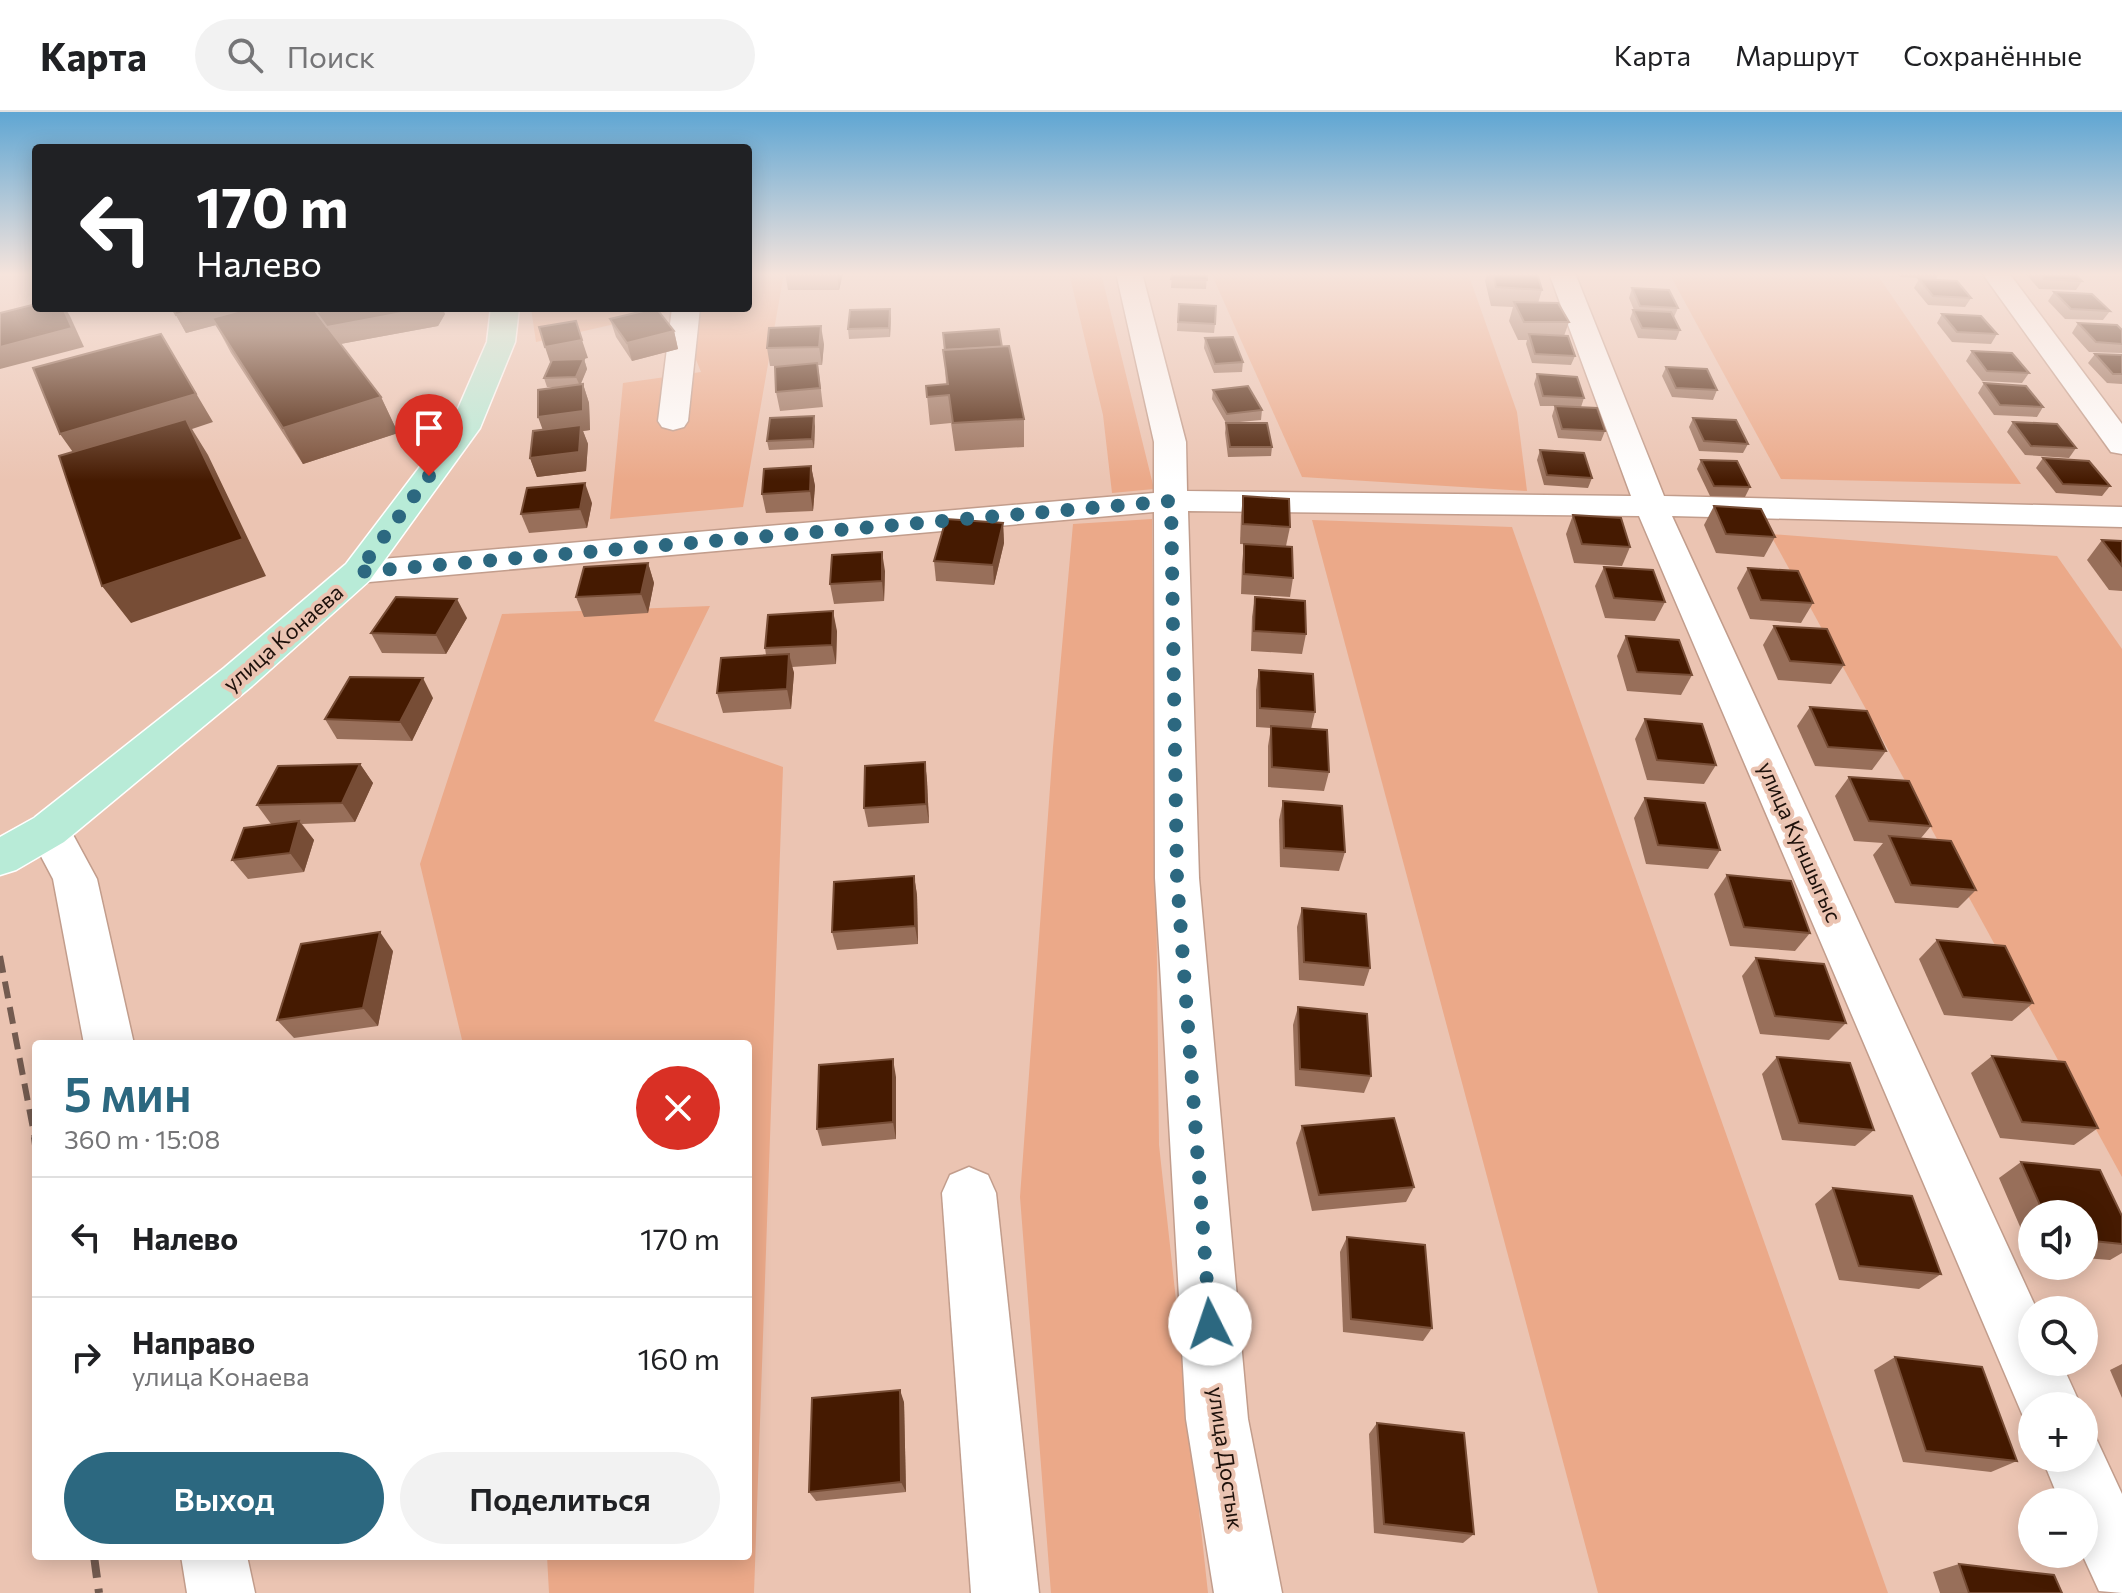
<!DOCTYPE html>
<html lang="ru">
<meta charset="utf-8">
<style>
body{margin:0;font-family:Commissioner,sans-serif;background:#f2f2f2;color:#202124;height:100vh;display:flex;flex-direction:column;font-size:30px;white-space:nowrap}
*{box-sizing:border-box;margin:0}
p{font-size:26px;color:#757577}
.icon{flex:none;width:44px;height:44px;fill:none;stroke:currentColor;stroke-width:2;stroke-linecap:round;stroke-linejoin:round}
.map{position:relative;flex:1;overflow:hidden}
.drawer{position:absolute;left:32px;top:928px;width:720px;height:520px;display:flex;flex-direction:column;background:#fff;border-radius:8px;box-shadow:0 4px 20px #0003}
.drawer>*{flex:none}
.top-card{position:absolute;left:32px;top:32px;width:720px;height:168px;border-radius:8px;box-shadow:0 4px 20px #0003;background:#202124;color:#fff;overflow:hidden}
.tools{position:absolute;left:2018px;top:1088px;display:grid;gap:16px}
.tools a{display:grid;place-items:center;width:80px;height:80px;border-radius:50%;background:#fff;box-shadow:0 4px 20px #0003;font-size:40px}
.pin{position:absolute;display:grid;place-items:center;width:68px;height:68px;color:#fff;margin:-82px -34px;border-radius:50% 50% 50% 0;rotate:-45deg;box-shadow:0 0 8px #0007}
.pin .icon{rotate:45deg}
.me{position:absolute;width:88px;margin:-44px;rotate:356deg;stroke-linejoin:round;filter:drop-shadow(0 0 6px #0008)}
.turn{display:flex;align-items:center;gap:28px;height:168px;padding:0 32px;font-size:36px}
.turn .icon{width:104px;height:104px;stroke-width:2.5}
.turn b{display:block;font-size:56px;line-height:68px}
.round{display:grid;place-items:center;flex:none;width:84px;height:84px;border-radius:42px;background:#f2f2f2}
.head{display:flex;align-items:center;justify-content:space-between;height:136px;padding:0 32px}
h1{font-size:48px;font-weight:600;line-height:60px;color:#2c6880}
.action{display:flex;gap:16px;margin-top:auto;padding:16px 32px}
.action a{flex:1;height:92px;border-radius:48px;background:#2c6880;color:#fff;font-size:32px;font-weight:600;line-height:92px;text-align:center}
.action a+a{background:#f2f2f2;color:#202124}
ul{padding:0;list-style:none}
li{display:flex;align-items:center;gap:24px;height:120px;padding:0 32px;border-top:2px solid #e0e0e0}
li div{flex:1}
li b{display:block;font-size:30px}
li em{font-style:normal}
header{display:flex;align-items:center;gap:48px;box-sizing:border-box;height:112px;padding:0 40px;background:#fff;border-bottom:2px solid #e0e0e0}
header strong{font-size:38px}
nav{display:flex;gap:44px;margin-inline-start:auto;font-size:28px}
.search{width:560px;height:72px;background:#f2f2f2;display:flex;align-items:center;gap:20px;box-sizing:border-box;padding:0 28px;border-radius:44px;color:#757577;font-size:30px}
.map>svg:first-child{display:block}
.green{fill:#eba989}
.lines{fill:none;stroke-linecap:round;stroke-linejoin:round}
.minor-casing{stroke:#c29d8c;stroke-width:3}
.major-casing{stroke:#fff;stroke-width:3}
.minor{fill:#fff;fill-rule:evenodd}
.major{fill:#b8ebd7;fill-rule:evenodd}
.rail-far1{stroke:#735b50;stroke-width:6;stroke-dasharray:17 9;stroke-linecap:butt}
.rail{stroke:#735b50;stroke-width:8;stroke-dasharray:22 11;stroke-linecap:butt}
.wall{fill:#986f5a}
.shaded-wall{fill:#774d36}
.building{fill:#451a01;stroke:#774d36;stroke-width:2}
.route{stroke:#2c6880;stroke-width:14;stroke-dasharray:0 25.2}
.labels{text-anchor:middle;stroke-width:8;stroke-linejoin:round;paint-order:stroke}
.street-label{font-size:22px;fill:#1e110b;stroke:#ebc4b2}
</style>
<header>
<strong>Карта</strong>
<div class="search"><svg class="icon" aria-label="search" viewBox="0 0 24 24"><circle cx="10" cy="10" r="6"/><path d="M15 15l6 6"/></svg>Поиск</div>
<nav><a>Карта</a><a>Маршрут</a><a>Сохранённые</a></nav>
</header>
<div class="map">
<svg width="2122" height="1481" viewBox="0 0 2122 1481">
<rect width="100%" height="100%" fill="#ebc4b2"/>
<g class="green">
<polygon points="748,161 784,161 743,395 610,407 623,271 701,260 676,198 536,230 531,196 748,196"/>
<polygon points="1069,161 1101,161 1154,377 1112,381 1103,303"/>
<polygon points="1211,161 1468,161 1517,300 1527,379 1302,365"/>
<polygon points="1669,161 1876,161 2021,372 1781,367"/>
<polygon points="1152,407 1159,1033 1208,1481 1051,1481 1020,1085 1053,635 1073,412"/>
<polygon points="1312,408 1512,415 1888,1481 1598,1481"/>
<polygon points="1770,422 2057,444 2122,537 2122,1065"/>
<polygon points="710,494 654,609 783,655 754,1481 549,1481 547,1444 748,1444 748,932 463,932 420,752 502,502"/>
</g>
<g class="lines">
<defs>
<g id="minor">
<polygon points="1116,161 1142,161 1186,330 1187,379 1631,384 1549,161 1575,161 1664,384 2122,395 2122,415 1672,404 2037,1198 2032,1198 2032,1250 2061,1250 2081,1294 2032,1294 2032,1317 2028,1316 1639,404 1188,399 1199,766 1248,1307 1282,1481 1214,1481 1186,1307 1155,766 1154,400 358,471 346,468 340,460 346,452 358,449 1154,381 1154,330"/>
<polygon points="1982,161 2009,161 2122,312 2122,342 2111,340"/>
<polygon points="672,196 700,196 688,309 684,315 673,318 662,315 658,309"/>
<polygon points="49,702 64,706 97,767 134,932 84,932 53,767 27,718 34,706"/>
<polygon points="969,1055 988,1063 996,1081 1039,1481 971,1481 942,1081 950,1063"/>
<polygon points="2084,1319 2095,1324 2122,1382 2122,1481 2099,1479 2082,1442 2084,1390 2060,1390 2042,1346 2084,1346"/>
<polygon points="181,1444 247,1444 255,1481 187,1481"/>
</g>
<polygon id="major" points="491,196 519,196 515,230 480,316 370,468 252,574 64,730 16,758 0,763 0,725 34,706 224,556 346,452 450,315 487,230"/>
</defs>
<use href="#minor" class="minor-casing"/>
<use href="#major" class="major-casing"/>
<use href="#minor" class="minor"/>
<use href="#major" class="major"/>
<polyline class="rail-far1" points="0,844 35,1027"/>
<g class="rail">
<polyline points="35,1025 36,1033"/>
<polyline points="94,1444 99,1481"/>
</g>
</g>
<g class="wall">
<polygon points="785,161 843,161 839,178 788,178"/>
<polygon points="1172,161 1207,161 1206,177 1171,176"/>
<polygon points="1487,161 1493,161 1542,178 1538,191 1569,210 1564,224 1575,244 1571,253 1532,251 1526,232 1527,228 1518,228 1509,209 1513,195 1491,194 1485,169"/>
<polygon points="1897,161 1939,161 1936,167 1900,165"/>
<polygon points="2025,161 2074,161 2082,169 2076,178 2039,177"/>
<polygon points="1919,167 1971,186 1965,195 1928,193 1914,176"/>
<polygon points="1632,176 1678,196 1674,205 1680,218 1676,228 1638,226 1630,207 1633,198 1634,198 1629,186"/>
<polygon points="2054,180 2110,199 2103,208 2065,207 2048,189"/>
<polygon points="1179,192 1215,212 1214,221 1177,219"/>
<polygon points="172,196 442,196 445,202 438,214 340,232 381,285 398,321 303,352 231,241 216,213 186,221"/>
<polygon points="890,197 891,206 890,225 849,227 848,217"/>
<polygon points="1942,202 1997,222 1991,232 1952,230 1937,211"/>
<polygon points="610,207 674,219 678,237 632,249 616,225"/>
<polygon points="2078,211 2122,218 2122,241 2089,240 2072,221"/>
<polygon points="943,221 1002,235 1024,307 1024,335 955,339 951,311 930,313 926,274 946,272"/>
<polygon points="1205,226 1243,250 1242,260 1214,261 1204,236"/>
<polygon points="824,232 822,253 818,253 823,295 780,299 776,280 781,254 770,254 767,236"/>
<polygon points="1972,239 2029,261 2022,271 1982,269 1966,249"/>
<polygon points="2095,242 2122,243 2122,272 2107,271 2088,251"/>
<polygon points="588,246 582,247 584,247 587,257 580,273 583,272 589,291 590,318 583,319 588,332 586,359 537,365 530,346 542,318 566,275 547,275 544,266 550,251"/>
<polygon points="1666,255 1717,278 1713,288 1672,285 1662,264"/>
<polygon points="1537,262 1584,286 1581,295 1605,319 1601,329 1558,326 1552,304 1555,294 1540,294 1534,272"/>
<polygon points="1984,271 2043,295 2037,305 1994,303 1978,281"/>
<polygon points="1213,278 1262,298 1261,308 1229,311 1272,335 1271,344 1228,345 1225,321 1226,311 1212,287"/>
<polygon points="1693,306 1748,332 1743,341 1699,339 1689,315"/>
<polygon points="2013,310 2076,336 2069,346 2025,343 2007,320"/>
<polygon points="815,314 814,336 769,338 767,329"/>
<polygon points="1540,338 1592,366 1588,376 1544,373 1537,348"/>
<polygon points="2043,346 2110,374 2102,384 2056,381 2036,356"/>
<polygon points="1701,348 1750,375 1745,385 1710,384 1697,357"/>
<polygon points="811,354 815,374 813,399 766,401 762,382"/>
<polygon points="1243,384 1290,415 1286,434 1240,432 1241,404"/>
<polygon points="592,391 587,416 529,421 521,402"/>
<polygon points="1714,394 1775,425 1764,445 1716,441 1704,413"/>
<polygon points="1573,403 1630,435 1622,454 1574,451 1566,422"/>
<polygon points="1003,411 1004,431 994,473 936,469 934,449"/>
<polygon points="2102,428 2122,429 2122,479 2109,478 2087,448"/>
<polygon points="1244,432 1293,466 1290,485 1241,482 1242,452"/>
<polygon points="648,451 654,471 648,501 584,505 576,485"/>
<polygon points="1604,455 1665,490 1655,509 1605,506 1595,474"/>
<polygon points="1748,456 1813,491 1801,511 1750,507 1737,476"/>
<polygon points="885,459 884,489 834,492 830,472"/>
<polygon points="1255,485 1306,522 1302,542 1251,539 1252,505"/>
<polygon points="467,506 446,542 382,541 371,521"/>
<polygon points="1774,514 1844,553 1831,572 1778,568 1763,533"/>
<polygon points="837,519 836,552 792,555 794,561 791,597 723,601 717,581 766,543 765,536"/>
<polygon points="1626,524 1692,563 1681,583 1627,579 1617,544"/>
<polygon points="1259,558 1315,600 1311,617 1329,660 1324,679 1268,675 1268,634 1271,616 1256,615 1256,578"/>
<polygon points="433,586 412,629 337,627 325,607"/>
<polygon points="1810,595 1886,639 1872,658 1815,654 1797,614"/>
<polygon points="1645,607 1716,653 1704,672 1647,668 1635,627"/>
<polygon points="925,650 927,669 929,711 868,715 864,696"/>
<polygon points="360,652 373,671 355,710 302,712 314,728 304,760 248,767 232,748 271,712 257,693"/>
<polygon points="1849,665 1931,714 1921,726 1976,778 1958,796 1895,791 1873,743 1883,731 1854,729 1835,684"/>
<polygon points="1645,686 1720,738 1708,757 1646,752 1634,706"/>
<polygon points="1283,689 1345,740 1339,759 1280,755 1279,708"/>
<polygon points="1727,763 1810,821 1795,839 1730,834 1714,782"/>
<polygon points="914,764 917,783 918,832 837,838 832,820"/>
<polygon points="1302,796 1370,856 1364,874 1299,868 1297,815"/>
<polygon points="1937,828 2033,891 2012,909 1944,903 1919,847"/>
<polygon points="393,839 378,914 294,926 277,908"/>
<polygon points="1756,846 1846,911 1829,928 1760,922 1742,864"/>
<polygon points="1298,895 1371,964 1364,981 1295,974 1293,913"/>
<polygon points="1992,944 2098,1016 2074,1033 2000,1026 1971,961"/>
<polygon points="1777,945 1874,1018 1855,1034 1782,1028 1762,962"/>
<polygon points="896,965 896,1027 822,1034 817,1017"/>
<polygon points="1302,1014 1414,1075 1406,1090 1312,1099 1296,1031"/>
<polygon points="2021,1050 2122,1104 2122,1141 2110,1148 2084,1146 2084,1102 2032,1102 2032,1140 2031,1140 1999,1066"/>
<polygon points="1833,1076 1941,1162 1919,1177 1839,1168 1815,1092"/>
<polygon points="1347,1125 1432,1216 1423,1229 1343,1220 1340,1140"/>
<polygon points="1895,1245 2017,1349 1991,1360 1903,1350 1874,1258"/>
<polygon points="2122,1252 2122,1286 2110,1258"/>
<polygon points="904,1290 906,1380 816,1389 809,1380"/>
<polygon points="1377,1311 1474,1422 1463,1431 1374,1421 1369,1322"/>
<polygon points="1959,1452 2062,1481 1940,1481 1933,1460"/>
</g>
<g class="shaded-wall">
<polygon points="837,161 843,161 839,178"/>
<polygon points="63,196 65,196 70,204 84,235 0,257 0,235"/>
<polygon points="201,196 268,196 216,213 186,221 176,203"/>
<polygon points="303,196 342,196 308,205"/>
<polygon points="428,196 442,196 445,202 438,214 335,233 326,215"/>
<polygon points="890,197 891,206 890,225 889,216"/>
<polygon points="821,214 824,232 822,253 819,235"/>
<polygon points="674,219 678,237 632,249 627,231"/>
<polygon points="161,222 213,310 192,317 208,343 266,464 131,511 102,474 80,350 60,322"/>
<polygon points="582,228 588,246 551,253 545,235"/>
<polygon points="584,247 587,257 580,274 576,265"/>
<polygon points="583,272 589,291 590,318 583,319 588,332 586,359 537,365 530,346 545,324 538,305"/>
<polygon points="381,285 398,321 303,352 283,316"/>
<polygon points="814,304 815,314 814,336 812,327"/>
<polygon points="811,354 815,374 813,399 810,379"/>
<polygon points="585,371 592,391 587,416 580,397"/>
<polygon points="1003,411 1004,431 994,473 993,453"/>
<polygon points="882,440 885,459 884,489 882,469"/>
<polygon points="648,451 654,471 648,501 641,482"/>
<polygon points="457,487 467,506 446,542 436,523"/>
<polygon points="833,499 837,519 836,552 832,533"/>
<polygon points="789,542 794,561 791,597 787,577"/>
<polygon points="423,566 433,586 412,629 400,610"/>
<polygon points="925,650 927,669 929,711 926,692"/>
<polygon points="360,652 373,671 355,710 342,691"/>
<polygon points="299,709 314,728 304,760 290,741"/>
<polygon points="914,764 917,783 918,832 915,814"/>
<polygon points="380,820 393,839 378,914 363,896"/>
<polygon points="893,947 896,965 896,1027 893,1010"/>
<polygon points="900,1278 904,1290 906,1380 901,1370"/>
</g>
<g class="building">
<polygon points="1172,161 1207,161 1207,168 1171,167"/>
<polygon points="1493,161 1537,161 1542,178 1496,175"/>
<polygon points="2039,161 2074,161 2082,169 2044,167"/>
<polygon points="1919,167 1957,169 1971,186 1933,184"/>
<polygon points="1632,176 1669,178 1678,196 1640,194"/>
<polygon points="2054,180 2092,182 2110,199 2071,197"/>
<polygon points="1514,190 1558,191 1569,210 1524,210"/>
<polygon points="36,192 36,196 63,196 72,216 0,235 0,201"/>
<polygon points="1179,192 1216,194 1215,212 1178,210"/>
<polygon points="172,196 201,196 176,203"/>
<polygon points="249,196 313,196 381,285 283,316 212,206"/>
<polygon points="338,196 428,196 327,215 316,200"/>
<polygon points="656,196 674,219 627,231 610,207"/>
<polygon points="890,197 889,216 848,217 850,198"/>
<polygon points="1633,198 1671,200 1680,218 1642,216"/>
<polygon points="1942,202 1981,204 1997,222 1957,220"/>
<polygon points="576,209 582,228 545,235 539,215"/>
<polygon points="2078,211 2117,213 2122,218 2122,232 2096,230"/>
<polygon points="821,214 819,235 767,236 769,216"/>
<polygon points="999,217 1002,235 945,238 943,221"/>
<polygon points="161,222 196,282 60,322 33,256"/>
<polygon points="1529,222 1568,224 1575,244 1535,242"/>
<polygon points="1233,225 1243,250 1215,252 1205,226"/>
<polygon points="1009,234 1024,307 953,311 949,283 927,285 926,274 948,272 943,238"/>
<polygon points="1972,239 2012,241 2029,261 1987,259"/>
<polygon points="2095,242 2122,243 2122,262 2113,262"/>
<polygon points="584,247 576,265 544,266 552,248"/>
<polygon points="817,251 820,276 776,280 775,255"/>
<polygon points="1666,255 1707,257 1717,278 1676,276"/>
<polygon points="1537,262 1577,265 1584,286 1543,284"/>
<polygon points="1984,271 2026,274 2043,295 2000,293"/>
<polygon points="583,272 583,299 538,305 538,278"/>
<polygon points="1248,274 1262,298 1227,302 1213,278"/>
<polygon points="1555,294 1597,296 1605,319 1562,317"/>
<polygon points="814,304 812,327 767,329 770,306"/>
<polygon points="1693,306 1736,308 1748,332 1704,329"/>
<polygon points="186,307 243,427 102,474 59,344"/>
<polygon points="2013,310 2057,312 2076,336 2031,334"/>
<polygon points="1226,311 1267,311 1272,335 1230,335"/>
<polygon points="581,313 579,340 530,346 533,319"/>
<polygon points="1540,338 1584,341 1592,366 1547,363"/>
<polygon points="2043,346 2089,349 2110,374 2063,372"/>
<polygon points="1701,348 1737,349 1750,375 1714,374"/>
<polygon points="811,354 810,379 762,382 764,357"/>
<polygon points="585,371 580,397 521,402 527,376"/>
<polygon points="1243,384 1289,387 1290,415 1243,412"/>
<polygon points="1714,394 1761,397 1775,425 1726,422"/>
<polygon points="1573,403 1621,406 1630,435 1582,432"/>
<polygon points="946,407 1003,411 993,453 934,449"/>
<polygon points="2102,428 2122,429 2122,454"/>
<polygon points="1244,432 1292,435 1293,466 1244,462"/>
<polygon points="882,440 882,469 830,472 832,443"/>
<polygon points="648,451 641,482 576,485 584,455"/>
<polygon points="1604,455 1653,458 1665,490 1614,486"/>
<polygon points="1748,456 1798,459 1813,491 1761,488"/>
<polygon points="396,485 457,487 436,523 371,521"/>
<polygon points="1255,485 1305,489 1306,522 1254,519"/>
<polygon points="833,499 832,533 765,536 768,503"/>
<polygon points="1774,514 1827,517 1844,553 1790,549"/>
<polygon points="1626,524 1679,528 1692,563 1637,560"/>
<polygon points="789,542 787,577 717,581 721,546"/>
<polygon points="1259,558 1313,562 1315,600 1260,596"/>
<polygon points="350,565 423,566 400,610 325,607"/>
<polygon points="1810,595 1867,599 1886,639 1828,635"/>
<polygon points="1645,607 1702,612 1716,653 1657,648"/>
<polygon points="1271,614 1327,618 1329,660 1272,655"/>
<polygon points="925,650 926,692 864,696 865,654"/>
<polygon points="360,652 342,691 257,693 278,654"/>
<polygon points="1849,665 1909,669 1931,714 1869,709"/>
<polygon points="1645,686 1705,691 1720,738 1658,733"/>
<polygon points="1283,689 1342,694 1345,740 1284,736"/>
<polygon points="299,709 290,741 232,748 244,716"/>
<polygon points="1889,724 1951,729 1976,778 1911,773"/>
<polygon points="1727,763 1791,769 1810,821 1744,815"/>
<polygon points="914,764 915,814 832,820 834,770"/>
<polygon points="1302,796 1366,802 1370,856 1304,850"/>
<polygon points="380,820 363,896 277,908 301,832"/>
<polygon points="1937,828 2005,834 2033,891 1963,885"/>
<polygon points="1756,846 1824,852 1846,911 1775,904"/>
<polygon points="1298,895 1367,902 1371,964 1300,957"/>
<polygon points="1992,944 2065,950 2098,1016 2022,1010"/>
<polygon points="1777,945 1850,951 1874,1018 1799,1011"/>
<polygon points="893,947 893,1010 817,1017 819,953"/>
<polygon points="1394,1006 1414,1075 1319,1083 1302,1014"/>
<polygon points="2021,1050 2100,1058 2122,1104 2122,1132 2084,1128 2084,1102 2044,1102"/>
<polygon points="1833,1076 1912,1084 1941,1162 1859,1154"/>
<polygon points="1347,1125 1425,1133 1432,1216 1351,1207"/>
<polygon points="1895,1245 1982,1255 2017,1349 1926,1339"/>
<polygon points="900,1278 901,1370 809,1380 812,1286"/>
<polygon points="1377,1311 1464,1321 1474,1422 1384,1412"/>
<polygon points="1959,1452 2054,1463 2062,1481 1969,1481"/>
</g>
<linearGradient id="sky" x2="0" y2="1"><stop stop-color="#5fa6d3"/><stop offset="0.44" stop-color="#f6e4dc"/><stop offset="1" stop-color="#f6e4dc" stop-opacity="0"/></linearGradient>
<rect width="2122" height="369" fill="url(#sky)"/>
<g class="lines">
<polyline class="route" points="429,364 358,460 1171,389 1177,766 1210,1212"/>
</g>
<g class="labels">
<g class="street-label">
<text transform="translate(283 526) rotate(-41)" y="8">улица Конаева</text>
<text transform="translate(1800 730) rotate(66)" y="8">улица Куншыгыс</text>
<text transform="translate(1226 1346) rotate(82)" y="8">улица Достык</text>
</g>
</g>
</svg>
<div class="tools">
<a><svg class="icon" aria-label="sound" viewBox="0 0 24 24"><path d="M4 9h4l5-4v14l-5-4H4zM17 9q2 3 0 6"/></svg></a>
<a><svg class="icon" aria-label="search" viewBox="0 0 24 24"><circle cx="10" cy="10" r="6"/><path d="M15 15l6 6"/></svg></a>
<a>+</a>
<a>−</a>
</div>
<div class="pin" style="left:429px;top:364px;background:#d93025"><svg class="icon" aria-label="arrive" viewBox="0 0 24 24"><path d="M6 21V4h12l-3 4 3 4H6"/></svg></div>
<svg class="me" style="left:1210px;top:1212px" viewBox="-20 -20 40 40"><circle r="19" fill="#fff"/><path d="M0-13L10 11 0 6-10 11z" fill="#2c6880"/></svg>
<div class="top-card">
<div class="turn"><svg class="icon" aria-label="left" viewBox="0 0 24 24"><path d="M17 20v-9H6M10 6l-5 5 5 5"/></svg><div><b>170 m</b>Налево</div></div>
</div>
<section class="drawer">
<div class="head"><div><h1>5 мин</h1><p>360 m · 15:08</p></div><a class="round" style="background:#d93025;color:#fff"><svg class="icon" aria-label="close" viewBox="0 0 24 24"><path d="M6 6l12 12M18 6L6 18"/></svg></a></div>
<ul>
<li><svg class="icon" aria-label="left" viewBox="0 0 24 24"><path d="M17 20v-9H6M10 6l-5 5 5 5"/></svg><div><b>Налево</b></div><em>170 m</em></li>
<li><svg class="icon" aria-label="right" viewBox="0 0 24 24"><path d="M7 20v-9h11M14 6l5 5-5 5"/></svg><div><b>Направо</b><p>улица Конаева</p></div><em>160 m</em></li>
</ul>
<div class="action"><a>Выход</a><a>Поделиться</a></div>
</section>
</div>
